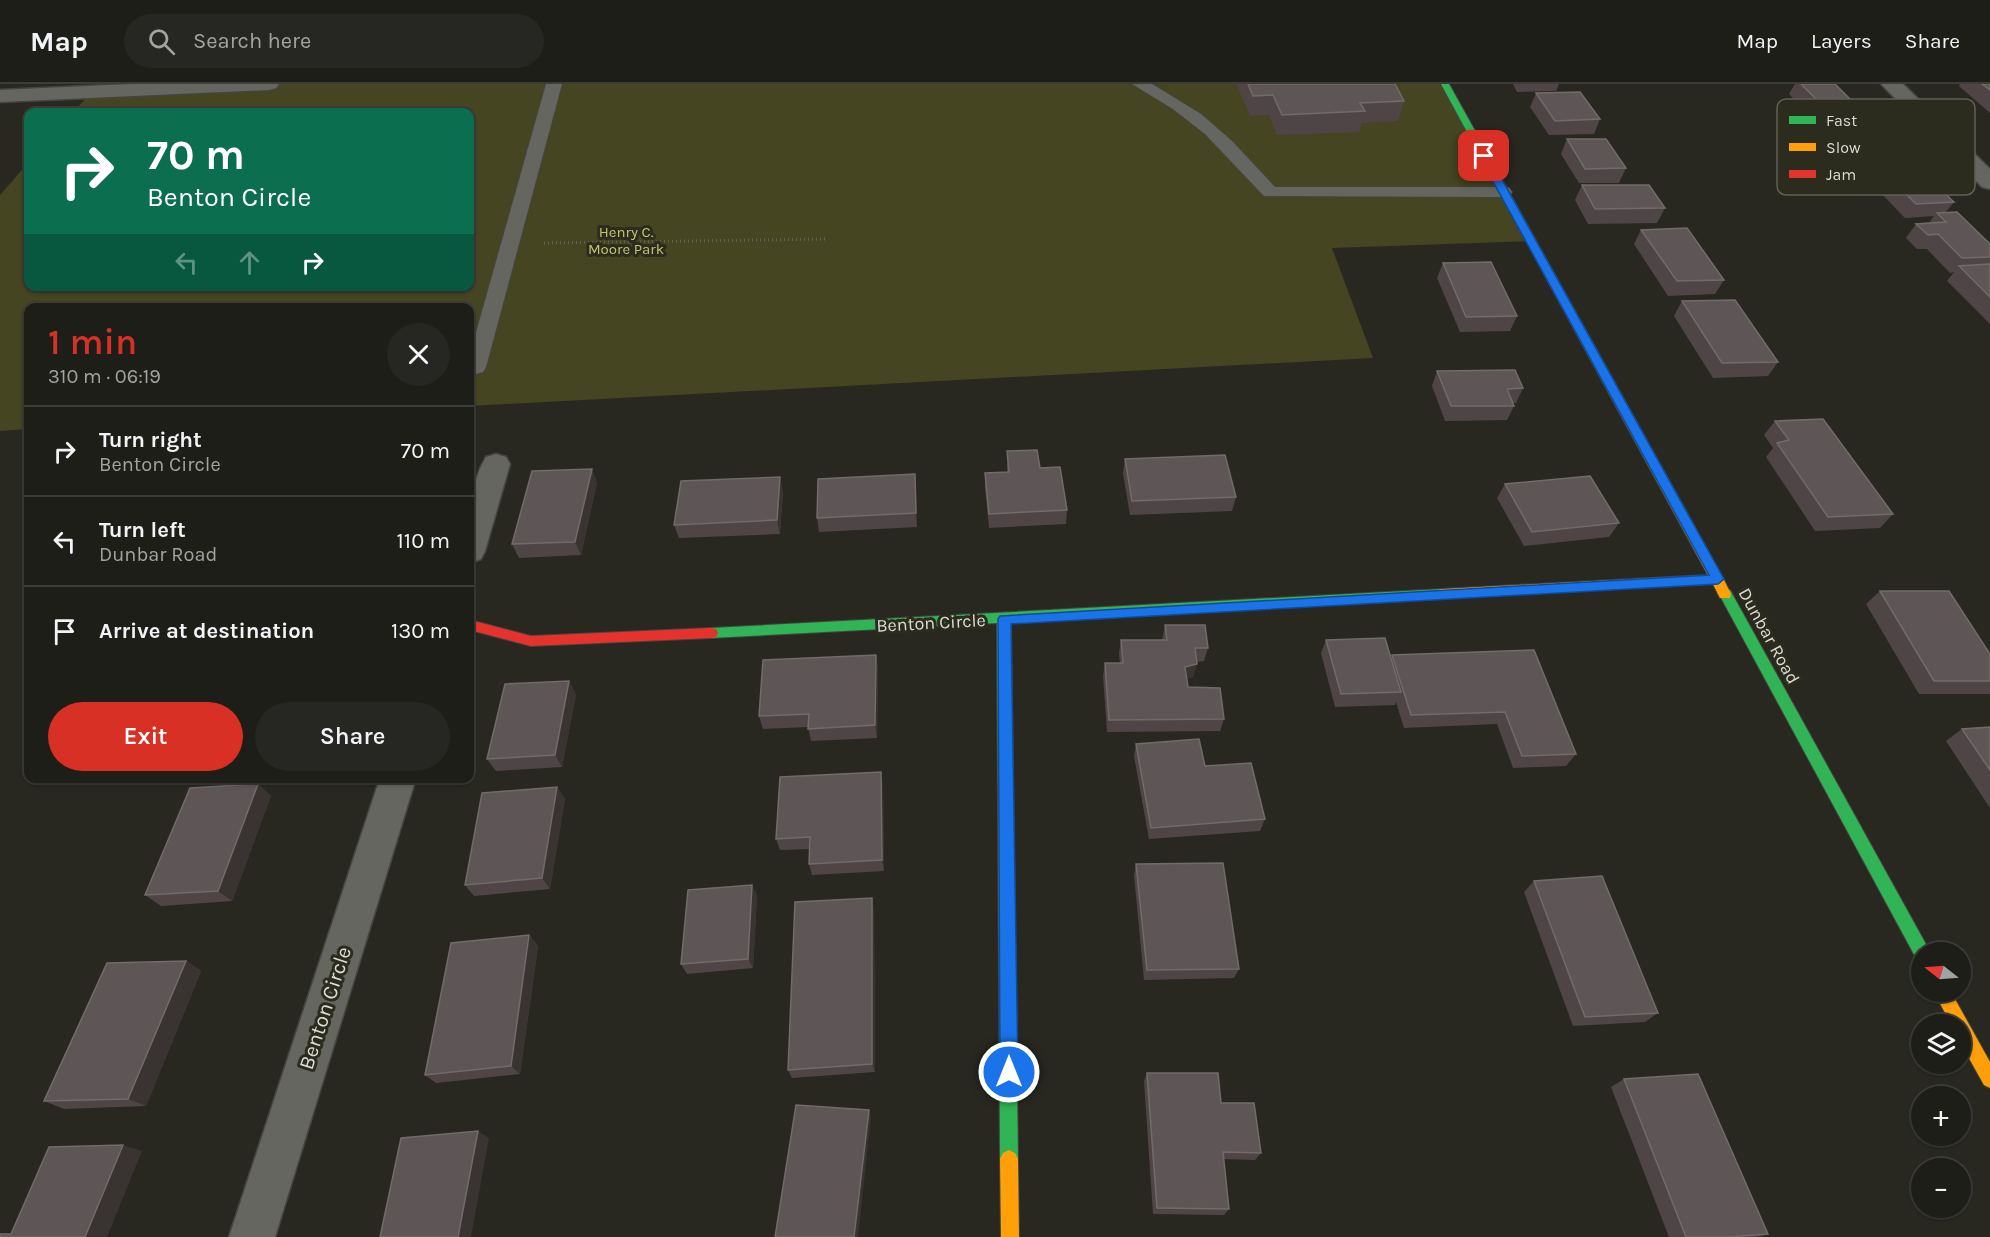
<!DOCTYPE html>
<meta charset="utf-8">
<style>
body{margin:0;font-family:Karla,sans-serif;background:#262722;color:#f1f3f6;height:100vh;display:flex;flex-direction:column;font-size:22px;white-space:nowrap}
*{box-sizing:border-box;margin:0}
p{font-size:20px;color:#a1a2a2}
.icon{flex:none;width:33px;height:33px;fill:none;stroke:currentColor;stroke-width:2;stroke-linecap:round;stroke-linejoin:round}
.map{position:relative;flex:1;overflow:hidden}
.side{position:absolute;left:24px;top:219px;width:450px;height:480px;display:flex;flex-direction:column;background:#1e1e19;border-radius:12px;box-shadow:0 2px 4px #0004,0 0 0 2px #3c3c38}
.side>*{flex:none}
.banner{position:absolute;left:24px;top:24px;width:450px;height:183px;border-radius:12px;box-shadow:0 2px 4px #0004,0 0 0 2px #3c3c38;background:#0b6e4f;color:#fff;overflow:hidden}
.needle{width:39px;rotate:287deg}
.fabs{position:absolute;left:1911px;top:858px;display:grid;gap:12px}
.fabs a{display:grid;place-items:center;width:60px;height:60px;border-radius:50%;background:#1e1e19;box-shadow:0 2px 4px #0004,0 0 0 2px #3c3c38;font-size:30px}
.pin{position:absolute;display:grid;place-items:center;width:51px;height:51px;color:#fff;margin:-26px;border-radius:12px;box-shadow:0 3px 9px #0006}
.me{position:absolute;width:66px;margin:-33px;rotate:0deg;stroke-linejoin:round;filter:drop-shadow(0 0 4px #0008)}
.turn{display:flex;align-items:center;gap:21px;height:126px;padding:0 24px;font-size:27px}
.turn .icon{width:78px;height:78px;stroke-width:2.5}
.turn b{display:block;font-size:42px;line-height:51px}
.lanes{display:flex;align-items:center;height:57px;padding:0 24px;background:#0003;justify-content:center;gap:30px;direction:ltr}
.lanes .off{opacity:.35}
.round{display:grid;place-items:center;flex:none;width:63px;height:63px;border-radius:32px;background:#262722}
.overview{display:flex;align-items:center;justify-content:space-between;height:102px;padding:0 24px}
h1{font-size:36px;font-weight:600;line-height:45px;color:#d93025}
.primary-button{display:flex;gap:12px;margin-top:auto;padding:12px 24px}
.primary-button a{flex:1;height:69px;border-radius:36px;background:#d93025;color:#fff;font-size:24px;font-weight:600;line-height:69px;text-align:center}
.primary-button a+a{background:#262722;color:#f1f3f6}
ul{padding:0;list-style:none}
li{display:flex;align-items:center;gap:18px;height:90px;padding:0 24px;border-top:2px solid #3c3c38}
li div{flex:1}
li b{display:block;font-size:22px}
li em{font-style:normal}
header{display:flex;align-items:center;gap:36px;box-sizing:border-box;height:84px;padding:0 30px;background:#1e1e19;border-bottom:2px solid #3c3c38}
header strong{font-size:28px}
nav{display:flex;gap:33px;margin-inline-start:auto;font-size:21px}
.search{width:420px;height:54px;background:#262722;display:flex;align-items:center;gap:15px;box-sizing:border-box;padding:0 21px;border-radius:33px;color:#a1a2a2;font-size:22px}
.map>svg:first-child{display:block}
.green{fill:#454522}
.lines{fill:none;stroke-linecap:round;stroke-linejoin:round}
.lane-casing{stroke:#45453f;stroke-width:2}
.street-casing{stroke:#45453f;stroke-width:3}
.fast-casing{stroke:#45453f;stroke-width:2}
.slow-casing{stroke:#45453f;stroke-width:2}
.jam-casing{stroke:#45453f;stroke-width:2}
.path{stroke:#61615c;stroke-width:3;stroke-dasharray:1 3;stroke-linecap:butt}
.lane{fill:#666660;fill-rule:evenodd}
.street{fill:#666660;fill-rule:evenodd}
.fast{fill:#30b455;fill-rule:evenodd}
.slow{fill:#ff9f0a;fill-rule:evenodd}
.jam{fill:#e5322d;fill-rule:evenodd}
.wall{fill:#4f4547}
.shaded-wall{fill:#393331}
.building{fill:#5e5656;stroke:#716b69;stroke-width:1.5}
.route{fill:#1a73e8;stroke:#114b97;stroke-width:1.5}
.labels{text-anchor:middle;stroke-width:6;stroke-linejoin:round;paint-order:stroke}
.far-park-label{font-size:15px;fill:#c5c570;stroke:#2b2b1e}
.street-label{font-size:18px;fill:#dbdcd3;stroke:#2b2b1e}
.near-street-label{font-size:21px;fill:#dbdcd3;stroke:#2b2b1e}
.key{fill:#2b2b1e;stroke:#606054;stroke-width:1.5}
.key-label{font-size:16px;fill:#dbdcd3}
</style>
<header>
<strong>Map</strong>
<div class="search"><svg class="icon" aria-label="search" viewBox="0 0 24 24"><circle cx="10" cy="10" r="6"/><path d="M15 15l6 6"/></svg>Search here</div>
<nav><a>Map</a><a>Layers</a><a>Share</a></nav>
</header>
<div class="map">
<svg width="1990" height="1153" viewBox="0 0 1990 1153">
<rect width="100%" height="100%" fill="#282821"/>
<polygon class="green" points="269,0 1445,0 1530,157 1332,164 1373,274 470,322 470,224 28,224 28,345 0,347 0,111 28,79 28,202 470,202 470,28 73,28 92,8"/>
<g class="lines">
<defs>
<g id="lane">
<polygon points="546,0 562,0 486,283 483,288 476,290 470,288 470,270"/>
<polygon points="1132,0 1152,0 1201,30 1232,57 1275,103 1503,103 1509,104 1512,108 1509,112 1503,113 1264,112 1205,50 1173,25"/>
</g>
<g id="street">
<polygon points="130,0 279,0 276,4 269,6 0,18 0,6"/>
<polygon points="1881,0 1903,0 1990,85 1990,105 1982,103"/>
<path d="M496 370 506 373 510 380 485 467 481 475 470 479C466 445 468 403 486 373Z"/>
<polygon points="380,694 416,694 275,1153 229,1153"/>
</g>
<g id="fast">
<polygon points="1441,0 1449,0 1625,317 1623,320 1619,321 1613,317"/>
<polygon points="1443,505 1449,510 1443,515 1011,538 1018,1075 1015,1081 1009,1084 1003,1081 1000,1075 997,539 711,554 706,553 704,549 706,545 711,544"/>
<polygon points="1725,505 1730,506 1928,864 1930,868 1922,868 1922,877 1916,874 1719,510"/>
</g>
<g id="slow">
<polygon points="1619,313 1625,317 1722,492 1731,510 1730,514 1720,514 1713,500 1438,514 1437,510 1438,506 1443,505 1708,491 1613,317"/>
<polygon points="1934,908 1951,908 1990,978 1990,1004 1984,1001 1960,958 1960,940 1951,940"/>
<polygon points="1009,1066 1015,1069 1018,1075 1019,1153 1001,1153 1000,1075 1003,1069"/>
</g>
<polygon id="jam" points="470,536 531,552 711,544 716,545 718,549 716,553 711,554 531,562 470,546"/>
</defs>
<use href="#lane" class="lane-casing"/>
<use href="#street" class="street-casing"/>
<use href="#fast" class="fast-casing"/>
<use href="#slow" class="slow-casing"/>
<use href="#jam" class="jam-casing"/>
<polyline class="path" points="544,159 828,155"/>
<use href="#lane" class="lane"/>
<use href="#street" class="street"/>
<use href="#fast" class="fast"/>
<use href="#slow" class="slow"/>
<use href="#jam" class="jam"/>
</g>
<g class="wall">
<polygon points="1236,0 1395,0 1404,17 1398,37 1362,39 1359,48 1277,51 1269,31 1250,32"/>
<polygon points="1513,0 1559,0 1556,7 1517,8"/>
<polygon points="1795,0 1835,0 1860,25 1854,36 1906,69 1897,82 1954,118 1945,129 1990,160 1990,240 1947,197 1954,188 1950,189 1927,165 1917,165 1906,154 1916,140 1929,139 1934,132 1905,134 1874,102 1883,87 1893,87 1896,83 1863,85 1827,51 1834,40 1818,41 1789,10"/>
<polygon points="1960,0 1990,0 1990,29 1959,2"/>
<polygon points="1536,9 1600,35 1594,50 1549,51 1530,23"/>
<polygon points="1567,55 1626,84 1619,99 1579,99 1561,70"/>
<polygon points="1582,101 1665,124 1657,139 1588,140 1575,116"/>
<polygon points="1641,146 1724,196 1715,210 1668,212 1634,160"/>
<polygon points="1443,179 1517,232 1510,247 1460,248 1437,194"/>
<polygon points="1682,217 1778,278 1768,292 1713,294 1674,232"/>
<polygon points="1437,287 1523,304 1516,319 1513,319 1514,322 1507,336 1445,337 1432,302"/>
<polygon points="1775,337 1893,430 1880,444 1815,447 1766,373 1773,364 1764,351"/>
<polygon points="1007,367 1040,384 1067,426 1066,440 989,444 985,403 985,389 1007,388"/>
<polygon points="1125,375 1236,413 1232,427 1130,431 1123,389"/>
<polygon points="592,385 597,399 581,471 519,474 512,460"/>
<polygon points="915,390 917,443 819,448 817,434"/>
<polygon points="1505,400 1619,439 1609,453 1524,462 1497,414"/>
<polygon points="783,407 780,450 679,454 674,441"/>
<polygon points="1880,507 1990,570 1990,610 1919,610 1866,520"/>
<polygon points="1165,541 1208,564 1204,577 1196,578 1197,580 1193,593 1187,595 1188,603 1224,635 1220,647 1107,648 1103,592 1105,579 1120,579 1119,569 1121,556 1162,556"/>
<polygon points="1326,556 1391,574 1392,571 1534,566 1576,670 1566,682 1513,684 1497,640 1404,644 1396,618 1395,621 1335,623 1321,569"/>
<polygon points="876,571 878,584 877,654 811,657 808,643 763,645 759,632"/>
<polygon points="576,610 562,683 496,687 487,675"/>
<polygon points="1990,643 1990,724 1946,657 1962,645"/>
<polygon points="1136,660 1205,682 1265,735 1260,747 1149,755 1134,672"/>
<polygon points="258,700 271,712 232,817 161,822 145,811"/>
<polygon points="883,700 884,787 812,791 809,780 810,765 780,766 776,755"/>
<polygon points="557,703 565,715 550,805 474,812 465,801"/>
<polygon points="1136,780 1239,885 1234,894 1144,896 1134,791"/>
<polygon points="1534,797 1658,929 1645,938 1573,942 1524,808"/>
<polygon points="752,801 757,812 753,884 687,890 681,880"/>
<polygon points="874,824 875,988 792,994 788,986"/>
<polygon points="529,851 538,862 520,990 436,999 425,991"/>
<polygon points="186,877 201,887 146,1022 64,1025 44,1017"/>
<polygon points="1147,989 1221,1019 1261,1069 1255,1076 1223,1075 1229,1125 1224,1131 1153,1130 1144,997"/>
<polygon points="1624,995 1768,1150 1757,1153 1669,1153 1611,1003"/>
</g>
<g class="shaded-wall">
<polygon points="592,385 597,399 581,471 575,458"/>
<polygon points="915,390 916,404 917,443 916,429"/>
<polygon points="780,393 783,407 780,450 777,436"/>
<polygon points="876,571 878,584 877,654 875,641"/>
<polygon points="1197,580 1193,593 1182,596 1185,583"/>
<polygon points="569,597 576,610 562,683 555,671"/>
<polygon points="881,688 883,700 884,787 882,776"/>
<polygon points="258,700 271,712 232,817 218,807"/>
<polygon points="557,703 565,715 550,805 542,794"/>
<polygon points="752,801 757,812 753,884 748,875"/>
<polygon points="872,814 874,824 875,988 872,980"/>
<polygon points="529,851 538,862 520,990 511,982"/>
<polygon points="186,877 201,887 146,1022 128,1015"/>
<polygon points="869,1026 871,1033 858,1153 854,1153"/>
<polygon points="478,1047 489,1054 471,1153 458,1153"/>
<polygon points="123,1061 142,1067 107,1153 85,1153"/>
</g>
<g class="building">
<polygon points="1248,0 1395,0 1404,17 1360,19 1365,27 1282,31 1273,11 1253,12"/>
<polygon points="1801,0 1835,0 1860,25 1827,26"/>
<polygon points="1982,0 1990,0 1990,6"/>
<polygon points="1580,8 1600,35 1555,37 1536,9"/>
<polygon points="1567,55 1606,55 1626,84 1585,85"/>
<polygon points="1915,81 1954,118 1916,120 1883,87 1901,86 1897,82"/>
<polygon points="1582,101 1649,101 1665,124 1595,125"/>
<polygon points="1957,128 1990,160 1990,173 1962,174 1938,150 1928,151 1916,140 1946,138 1937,129"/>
<polygon points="1687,144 1724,196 1677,197 1641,146"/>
<polygon points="1491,178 1517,232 1466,233 1443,179"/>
<polygon points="1990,180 1990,213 1959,182"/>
<polygon points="1735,216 1778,278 1722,279 1682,217"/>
<polygon points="1515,286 1523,304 1507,305 1514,322 1451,322 1437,287"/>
<polygon points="1823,335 1893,430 1828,433 1777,359 1789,356 1775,337"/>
<polygon points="1037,366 1040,384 1060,383 1067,426 989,430 985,389 1009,388 1007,367"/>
<polygon points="1225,371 1236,413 1132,417 1125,375"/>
<polygon points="592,385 575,458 512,460 532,387"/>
<polygon points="915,390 916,429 817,434 818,395"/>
<polygon points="1590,392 1619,439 1532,448 1505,400"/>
<polygon points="780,393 777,436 674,441 681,397"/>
<polygon points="1880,507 1949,507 1990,570 1990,597 1934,597"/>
<polygon points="1165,541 1205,541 1208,564 1195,564 1197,580 1185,583 1188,603 1220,604 1224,635 1109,636 1105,579 1123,579 1121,556 1167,556"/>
<polygon points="1385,554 1401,608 1341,610 1326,556"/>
<polygon points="1534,566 1576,670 1522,672 1505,628 1411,631 1392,571"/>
<polygon points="876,571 875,641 808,645 809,630 759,632 763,576"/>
<polygon points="569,597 555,671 487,675 505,600"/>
<polygon points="1990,643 1990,686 1962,645"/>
<polygon points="1199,655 1205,682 1251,679 1265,735 1151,744 1136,660"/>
<polygon points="881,688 882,776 809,780 810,753 776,755 780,693"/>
<polygon points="258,700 218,807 145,811 190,704"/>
<polygon points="557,703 542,794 465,801 482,709"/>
<polygon points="1223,779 1239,885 1147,886 1136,780"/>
<polygon points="1602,792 1658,929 1585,933 1534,797"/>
<polygon points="752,801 748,875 681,880 688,806"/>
<polygon points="872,814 872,980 788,986 795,818"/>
<polygon points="529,851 511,982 425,991 451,859"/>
<polygon points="186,877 128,1015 44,1017 107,879"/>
<polygon points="1147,989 1218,989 1221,1019 1254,1019 1261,1069 1223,1068 1229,1125 1157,1124"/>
<polygon points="1698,990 1768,1150 1729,1153 1686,1153 1624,995"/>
<polygon points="796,1021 869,1026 854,1153 775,1153"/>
<polygon points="478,1047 458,1153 380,1153 401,1054"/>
<polygon points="123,1061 85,1153 0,1153 0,1150 11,1150 49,1063"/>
</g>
<polygon class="route" points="1484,69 1489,72 1724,495 1718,500 1011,540 1018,988 1015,994 1009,997 1003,994 1000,988 998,535 1000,532 1709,491 1479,72"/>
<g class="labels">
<g class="far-park-label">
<text x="626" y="153">Henry C.<tspan x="626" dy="17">Moore Park</tspan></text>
</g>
<g class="street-label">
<text transform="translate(931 539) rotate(-3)" y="6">Benton Circle</text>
<text transform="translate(1769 552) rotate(61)" y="6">Dunbar Road</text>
</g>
<g class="near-street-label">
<text transform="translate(325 924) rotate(-72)" y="7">Benton Circle</text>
</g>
</g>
<rect x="1777" y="15" width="198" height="96" rx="9" class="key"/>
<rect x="1789" y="32" width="27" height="8" fill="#30b455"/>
<rect x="1789" y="59" width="27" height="8" fill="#ff9f0a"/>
<rect x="1789" y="86" width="27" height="8" fill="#e5322d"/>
<g class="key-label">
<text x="1826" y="42">Fast</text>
<text x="1826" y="69">Slow</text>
<text x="1826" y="96">Jam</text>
</g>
</svg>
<div class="fabs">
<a><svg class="needle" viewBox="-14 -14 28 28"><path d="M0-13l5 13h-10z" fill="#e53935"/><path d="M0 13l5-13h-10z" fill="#a1a2a2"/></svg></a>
<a><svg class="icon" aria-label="layers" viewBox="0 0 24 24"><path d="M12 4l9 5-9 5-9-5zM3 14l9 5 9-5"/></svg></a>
<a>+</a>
<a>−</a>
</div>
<div class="pin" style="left:1484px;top:72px;background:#d93025"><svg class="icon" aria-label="arrive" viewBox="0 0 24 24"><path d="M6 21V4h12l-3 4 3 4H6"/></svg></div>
<svg class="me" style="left:1009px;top:988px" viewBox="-20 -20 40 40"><circle r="17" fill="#1a73e8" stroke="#fff" stroke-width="3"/><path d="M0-11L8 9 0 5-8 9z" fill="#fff"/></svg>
<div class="banner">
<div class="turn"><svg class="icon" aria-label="right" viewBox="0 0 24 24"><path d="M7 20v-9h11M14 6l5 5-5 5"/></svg><div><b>70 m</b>Benton Circle</div></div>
<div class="lanes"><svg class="icon off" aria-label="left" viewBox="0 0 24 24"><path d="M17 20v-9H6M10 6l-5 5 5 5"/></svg><svg class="icon off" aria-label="ahead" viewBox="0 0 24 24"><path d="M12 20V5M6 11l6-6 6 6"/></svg><svg class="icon" aria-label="right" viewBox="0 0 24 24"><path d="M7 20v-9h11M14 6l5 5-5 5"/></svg></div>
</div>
<section class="side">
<div class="overview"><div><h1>1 min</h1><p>310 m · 06:19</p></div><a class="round"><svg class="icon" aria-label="close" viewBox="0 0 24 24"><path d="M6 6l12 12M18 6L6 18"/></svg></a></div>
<ul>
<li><svg class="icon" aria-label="right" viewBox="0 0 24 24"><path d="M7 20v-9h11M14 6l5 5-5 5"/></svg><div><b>Turn right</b><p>Benton Circle</p></div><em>70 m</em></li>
<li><svg class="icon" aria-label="left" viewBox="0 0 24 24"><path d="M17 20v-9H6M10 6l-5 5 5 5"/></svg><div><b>Turn left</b><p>Dunbar Road</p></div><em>110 m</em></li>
<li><svg class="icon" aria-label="arrive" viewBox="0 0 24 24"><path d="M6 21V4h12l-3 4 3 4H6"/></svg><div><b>Arrive at destination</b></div><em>130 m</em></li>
</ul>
<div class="primary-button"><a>Exit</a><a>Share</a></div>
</section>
</div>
